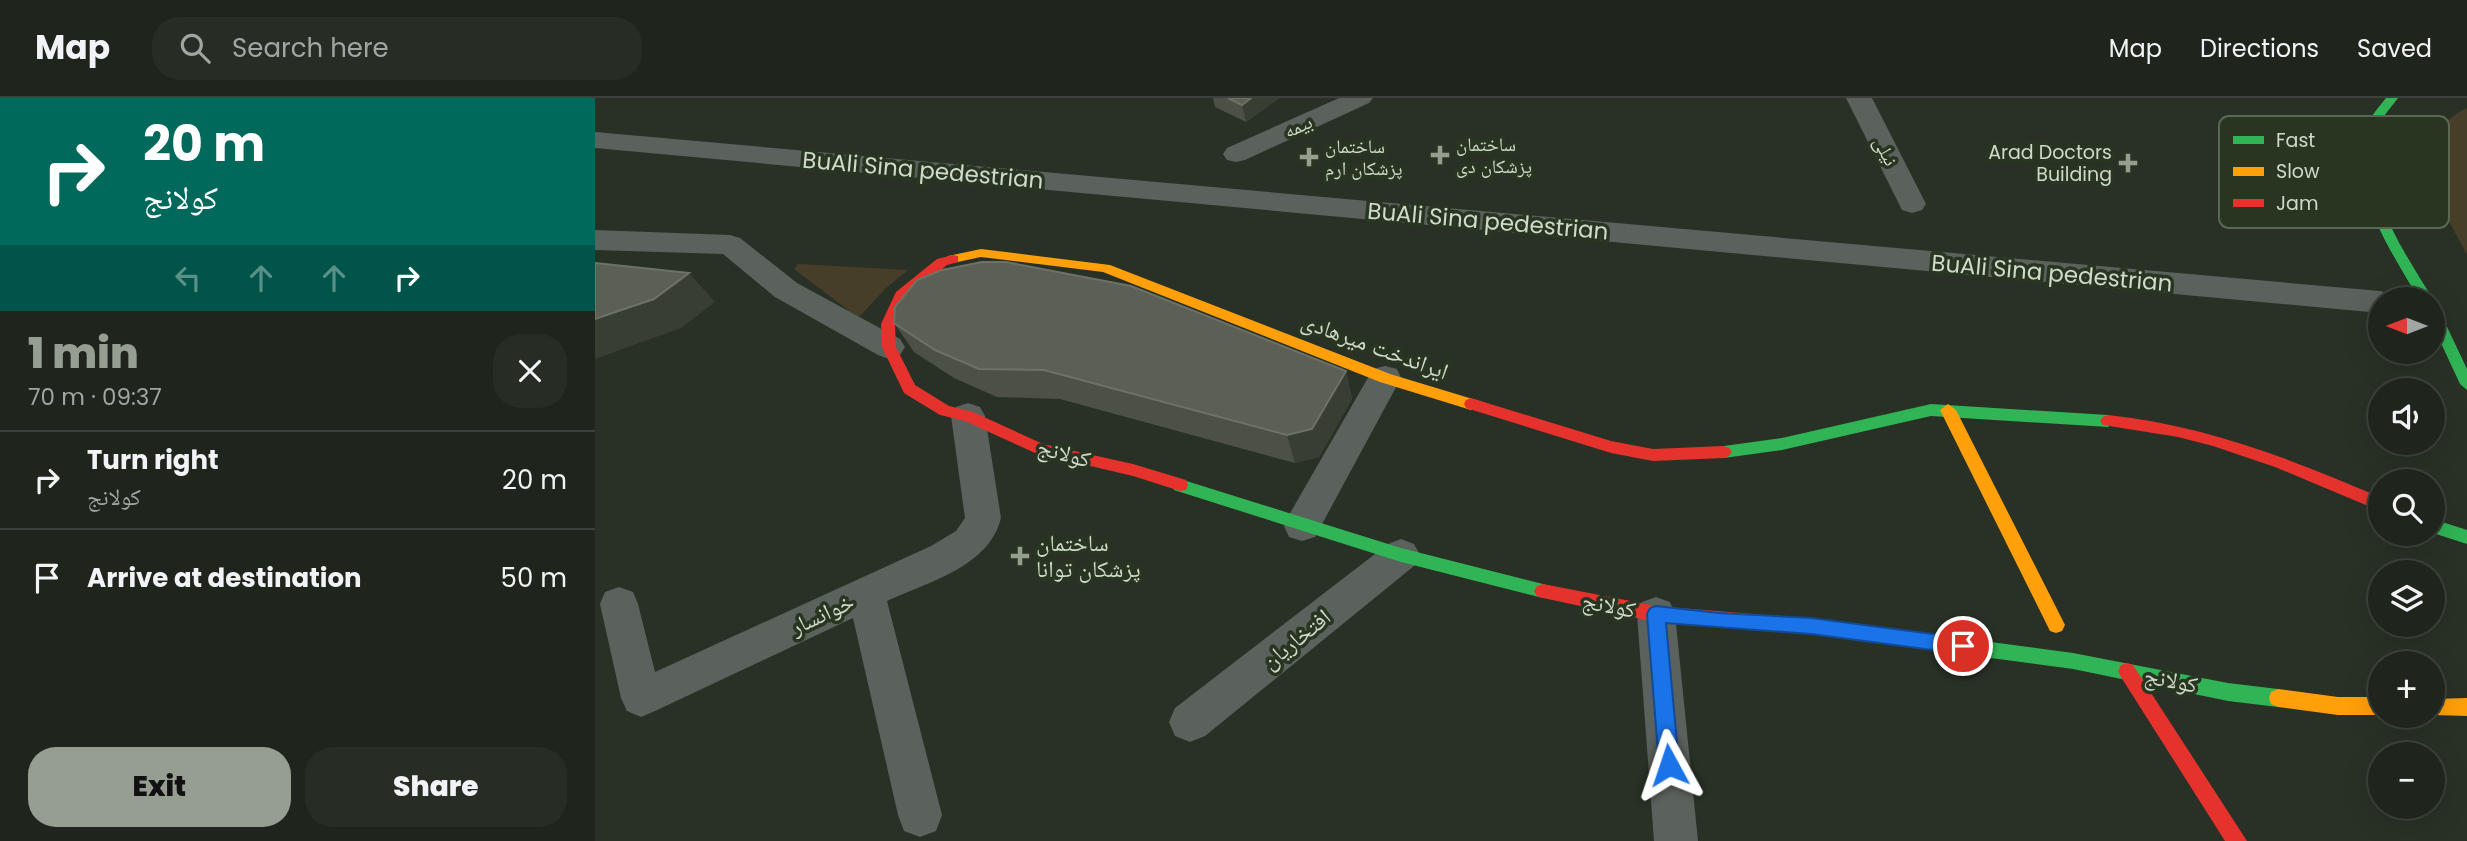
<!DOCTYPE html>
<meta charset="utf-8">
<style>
body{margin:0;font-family:Poppins,"Noto Naskh Arabic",sans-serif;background:#272d25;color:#f1f3f6;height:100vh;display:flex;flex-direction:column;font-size:26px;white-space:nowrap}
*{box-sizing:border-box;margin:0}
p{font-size:23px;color:#a1a5a3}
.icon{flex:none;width:38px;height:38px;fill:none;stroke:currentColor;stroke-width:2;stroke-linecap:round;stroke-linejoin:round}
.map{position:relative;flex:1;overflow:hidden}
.panel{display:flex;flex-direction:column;background:#1f251c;width:595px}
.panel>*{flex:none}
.hud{background:#00695c;color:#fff;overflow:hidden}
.needle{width:46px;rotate:270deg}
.buttons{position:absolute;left:1773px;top:189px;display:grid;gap:14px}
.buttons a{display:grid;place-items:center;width:77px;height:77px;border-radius:50%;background:#1f251c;box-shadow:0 7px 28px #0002,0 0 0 2px #3c423b;font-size:35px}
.pin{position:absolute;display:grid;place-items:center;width:60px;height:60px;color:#fff;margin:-30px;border:4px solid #fff;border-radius:50%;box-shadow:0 2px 7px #0007}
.me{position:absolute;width:77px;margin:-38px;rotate:355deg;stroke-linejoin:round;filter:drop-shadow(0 0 5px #0008)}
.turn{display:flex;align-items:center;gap:24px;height:147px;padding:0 28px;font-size:32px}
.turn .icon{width:91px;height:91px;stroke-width:2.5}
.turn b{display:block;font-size:49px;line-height:60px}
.lanes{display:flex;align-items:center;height:66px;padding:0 28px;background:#0003;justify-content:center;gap:35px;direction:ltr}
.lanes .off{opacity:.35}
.round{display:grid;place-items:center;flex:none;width:74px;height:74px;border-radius:28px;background:#272d25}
.headline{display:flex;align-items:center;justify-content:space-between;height:119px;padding:0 28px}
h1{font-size:42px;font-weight:800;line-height:52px;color:#969e92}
.primary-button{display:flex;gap:14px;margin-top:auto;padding:14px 28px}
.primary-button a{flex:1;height:80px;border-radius:28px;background:#969e92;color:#111;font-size:28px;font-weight:800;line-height:80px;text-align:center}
.primary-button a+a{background:#272d25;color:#f1f3f6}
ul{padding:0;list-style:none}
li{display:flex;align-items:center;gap:21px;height:98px;padding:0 28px;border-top:2px solid #3c423b}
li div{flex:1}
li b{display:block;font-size:26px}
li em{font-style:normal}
header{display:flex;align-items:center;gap:42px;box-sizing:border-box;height:98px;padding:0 35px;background:#1f251c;border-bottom:2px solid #3c423b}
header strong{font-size:33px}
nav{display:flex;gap:38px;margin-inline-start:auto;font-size:24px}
.search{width:490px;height:63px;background:#272d25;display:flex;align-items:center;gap:18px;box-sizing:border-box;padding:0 24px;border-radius:28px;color:#a1a5a3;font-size:26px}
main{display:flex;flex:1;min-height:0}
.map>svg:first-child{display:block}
.green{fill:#463e28}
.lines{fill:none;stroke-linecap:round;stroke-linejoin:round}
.street{fill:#5b615c;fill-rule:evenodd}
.fast{fill:#30b455;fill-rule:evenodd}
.slow{fill:#ff9f0a;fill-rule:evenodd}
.jam{fill:#e5322d;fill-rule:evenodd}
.wall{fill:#4d5046}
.shaded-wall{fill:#393e33}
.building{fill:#5b5f54;stroke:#6d7267;stroke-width:2}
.route{fill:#1a73e8;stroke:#114b97;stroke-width:2}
.poi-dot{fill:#969e92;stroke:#283621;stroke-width:2.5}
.labels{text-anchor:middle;stroke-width:7;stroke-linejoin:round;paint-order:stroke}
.far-street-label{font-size:19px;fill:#d0d9cc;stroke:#283621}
.far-poi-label{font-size:19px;fill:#d0d9cc;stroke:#283621;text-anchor:start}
.street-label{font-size:23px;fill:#d0d9cc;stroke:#283621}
.poi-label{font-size:23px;fill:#d0d9cc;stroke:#283621;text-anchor:start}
.key{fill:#283621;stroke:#5a6754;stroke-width:2}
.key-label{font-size:19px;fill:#d0d9cc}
</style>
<header>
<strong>Map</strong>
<div class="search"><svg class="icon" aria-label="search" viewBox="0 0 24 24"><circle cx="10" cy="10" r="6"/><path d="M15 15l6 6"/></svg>Search here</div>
<nav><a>Map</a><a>Directions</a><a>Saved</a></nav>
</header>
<main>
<section class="panel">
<div class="hud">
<div class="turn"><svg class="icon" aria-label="right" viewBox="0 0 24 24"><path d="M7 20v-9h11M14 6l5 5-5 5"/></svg><div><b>20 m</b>کولانج</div></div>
<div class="lanes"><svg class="icon off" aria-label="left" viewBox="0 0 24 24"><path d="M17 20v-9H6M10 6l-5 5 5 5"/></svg><svg class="icon off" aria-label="ahead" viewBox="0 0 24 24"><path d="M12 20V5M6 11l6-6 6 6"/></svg><svg class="icon off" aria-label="ahead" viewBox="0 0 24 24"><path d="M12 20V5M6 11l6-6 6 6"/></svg><svg class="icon" aria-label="right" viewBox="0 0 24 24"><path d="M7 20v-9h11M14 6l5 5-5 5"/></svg></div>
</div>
<div class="headline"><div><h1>1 min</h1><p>70 m · 09:37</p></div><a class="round"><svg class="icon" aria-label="close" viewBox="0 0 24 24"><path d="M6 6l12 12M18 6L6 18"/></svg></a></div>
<ul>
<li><svg class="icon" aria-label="right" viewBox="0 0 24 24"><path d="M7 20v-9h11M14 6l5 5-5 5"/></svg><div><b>Turn right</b><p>کولانج</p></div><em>20 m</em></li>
<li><svg class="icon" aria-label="arrive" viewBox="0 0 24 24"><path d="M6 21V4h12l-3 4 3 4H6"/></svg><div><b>Arrive at destination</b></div><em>50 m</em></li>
</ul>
<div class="primary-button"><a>Exit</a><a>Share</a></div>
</section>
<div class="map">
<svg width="1872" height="743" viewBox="0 0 1872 743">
<rect width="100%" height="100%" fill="#293126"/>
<g class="green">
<path d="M1872 10V156C1846 108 1802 44 1872 10Z"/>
<polygon points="203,166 313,172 291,190 265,218 261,218 199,171"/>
</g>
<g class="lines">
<g class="street">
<polygon points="744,0 778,0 774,5 650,62 641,64 632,62 628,56 632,50"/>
<polygon points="1251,0 1277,0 1331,106 1327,112 1317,115 1307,112"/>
<polygon points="0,34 1785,193 1796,196 1799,201 1785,201 1785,215 0,50"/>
<polygon points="0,132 135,137 145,140 202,185 305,241 310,249 305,257 294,261 283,257 180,199 128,156 0,152"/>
<polygon points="790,268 802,271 806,280 720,439 707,443 694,439 689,428 694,417 778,271"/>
<path d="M373 305 385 309 390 318 406 420C394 469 333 484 292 503L347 717 341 733 325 739 309 733 303 717 258 520 60 613 46 619 32 613 26 600 5 506 10 494 24 489 38 494 43 506 60 574 336 448 361 433 370 420 356 318 361 309Z"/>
<polygon points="806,441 819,446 825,457 819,468 610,638 595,644 580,638 574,624 580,610 793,446"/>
<polygon points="1061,499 1075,504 1080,516 1103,743 1059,743 1042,516 1047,504"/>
</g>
<g class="fast">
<path d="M1791 0H1803C1794 12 1784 22 1780 36 1765 91 1811 157 1838 201V202L1824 201C1798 157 1753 90 1768 36 1772 23 1782 11 1791 0Z"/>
<polygon points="1838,209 1845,214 1872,271 1872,292 1865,286 1838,228"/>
<polygon points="1336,306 1513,317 1521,323 1513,329 1336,318 1187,352 1129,360 1124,358 1121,354 1124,350 1129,348 1187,340"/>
<polygon points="585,381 806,450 948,486 954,488 957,493 954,498 948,500 806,464 579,392 577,387 579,382"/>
<polygon points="1838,421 1872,432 1872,446 1838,435"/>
<polygon points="1170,517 1216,520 1478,555 1633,585 1683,591 1690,594 1692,600 1690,606 1683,609 1633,603 1478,571 1216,536 1170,533 1164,531 1161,525 1164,519"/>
</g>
<g class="slow">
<polygon points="386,151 515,167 795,276 881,302 883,306 876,312 785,284 508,174 386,159 358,165 351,161 353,158"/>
<polygon points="1353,306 1361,312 1467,521 1470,527 1467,533 1461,535 1455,533 1345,312"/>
<polygon points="1683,591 1743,599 1785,599 1785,617 1743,617 1683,609 1676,606 1674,600 1676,594"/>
<polygon points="1872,600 1872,618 1838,617 1838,601"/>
</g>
<g class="jam">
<polygon points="358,157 363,158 363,164 352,167 312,200 300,226 301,249 320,287 354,308 378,314 448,346 538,366 591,382 593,387 591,392 585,393 538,378 440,355 370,323 345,317 309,295 287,249 286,226 301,194 342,161"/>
<polygon points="876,300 1016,343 1058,351 1129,348 1134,350 1137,354 1134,358 1129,360 1058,363 1016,355 871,310 869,306 871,302"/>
<path d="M1513 317C1609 327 1696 361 1785 399V413L1680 369 1618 348 1583 339 1508 327 1505 323 1508 319Z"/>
<polygon points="948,486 1061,508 1170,517 1176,519 1179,525 1176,531 1170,533 1061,524 948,500 942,498 939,493 942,488"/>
<polygon points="1532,565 1538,567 1652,743 1630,743 1526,579 1523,573 1526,567"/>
</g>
</g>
<g class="wall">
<polygon points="618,0 684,0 651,24 620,9"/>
<polygon points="299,225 751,273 757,301 724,359 700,365 465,301 402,299 359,280 319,254"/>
</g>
<g class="shaded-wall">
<polygon points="656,0 684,0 651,24 647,7"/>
<polygon points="94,175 120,204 86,230 0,261 0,221"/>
<polygon points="751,273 757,301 724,359 700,365 692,337"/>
</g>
<g class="building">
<polygon points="633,0 656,0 647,7"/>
<polygon points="387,164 411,164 536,188 751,273 717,331 692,337 449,272 384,271 340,252 299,225 300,209 322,182 347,172"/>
<polygon points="0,165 94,175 59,201 0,221"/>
</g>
<polygon class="route" points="1061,508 1124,515 1216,520 1368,540 1374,542 1377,548 1374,554 1368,556 1216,536 1071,525 1084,667 1081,674 1074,677 1067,674 1064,667 1052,516 1055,510"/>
<g class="poi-dot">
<path d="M841.5 46.5h7v7h7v7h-7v7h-7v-7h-7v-7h7z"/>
<path d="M710.5 48.5h7v7h7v7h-7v7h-7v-7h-7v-7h7z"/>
<path d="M1529.5 54.5h7v7h7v7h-7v7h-7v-7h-7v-7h7z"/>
<path d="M421.5 447.5h7v7h7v7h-7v7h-7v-7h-7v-7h7z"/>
</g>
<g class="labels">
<g class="far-street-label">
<text transform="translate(703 28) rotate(-24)" y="7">بیمه</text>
<text transform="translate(1291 53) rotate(63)" y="7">نیلی</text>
</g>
<g class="far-poi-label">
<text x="861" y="53">ساختمان<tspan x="861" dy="22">پزشکان دی</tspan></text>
<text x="730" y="55">ساختمان<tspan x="730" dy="22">پزشکان ارم</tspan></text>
<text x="1517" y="61" text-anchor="end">Arad Doctors<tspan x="1517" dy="22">Building</tspan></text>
</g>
<g class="street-label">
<text transform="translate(328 72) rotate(5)" y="8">BuAli Sina pedestrian</text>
<text transform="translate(893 123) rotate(5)" y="8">BuAli Sina pedestrian</text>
<text transform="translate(1457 175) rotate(5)" y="8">BuAli Sina pedestrian</text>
<text transform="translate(780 248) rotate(20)" y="8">ایراندخت میرهادی</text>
<text transform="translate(469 355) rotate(15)" y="8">کولانج</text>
<text transform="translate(1014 507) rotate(11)" y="8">کولانج</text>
<text transform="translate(227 516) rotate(-25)" y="8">خوانسار</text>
<text transform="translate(701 541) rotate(-39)" y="8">افتخاریان</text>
<text transform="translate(1576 582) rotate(11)" y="8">کولانج</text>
</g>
<g class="poi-label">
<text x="441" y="453">ساختمان<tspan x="441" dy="26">پزشکان توانا</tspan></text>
</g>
</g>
<rect x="1624" y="18" width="230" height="112" rx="10" class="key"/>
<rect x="1638" y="38" width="31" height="8" fill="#30b455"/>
<rect x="1638" y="69" width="31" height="9" fill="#ff9f0a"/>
<rect x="1638" y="101" width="31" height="8" fill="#e5322d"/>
<g class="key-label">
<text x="1681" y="49">Fast</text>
<text x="1681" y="80">Slow</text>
<text x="1681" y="112">Jam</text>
</g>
</svg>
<div class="buttons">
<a><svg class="needle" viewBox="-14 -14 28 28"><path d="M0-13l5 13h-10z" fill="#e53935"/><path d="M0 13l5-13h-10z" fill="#a1a5a3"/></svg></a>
<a><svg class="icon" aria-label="sound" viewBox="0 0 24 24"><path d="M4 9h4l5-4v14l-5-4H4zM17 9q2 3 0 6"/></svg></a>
<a><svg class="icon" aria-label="search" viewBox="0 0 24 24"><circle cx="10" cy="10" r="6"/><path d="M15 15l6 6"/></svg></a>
<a><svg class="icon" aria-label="layers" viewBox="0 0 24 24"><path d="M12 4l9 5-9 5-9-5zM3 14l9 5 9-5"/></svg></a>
<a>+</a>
<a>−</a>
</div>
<div class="pin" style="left:1368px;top:548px;background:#d93025"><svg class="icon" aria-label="arrive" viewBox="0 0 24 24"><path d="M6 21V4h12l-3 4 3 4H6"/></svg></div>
<svg class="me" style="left:1074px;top:667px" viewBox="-20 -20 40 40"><path d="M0-17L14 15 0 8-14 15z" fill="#1a73e8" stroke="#fff" stroke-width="4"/></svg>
</div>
</main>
